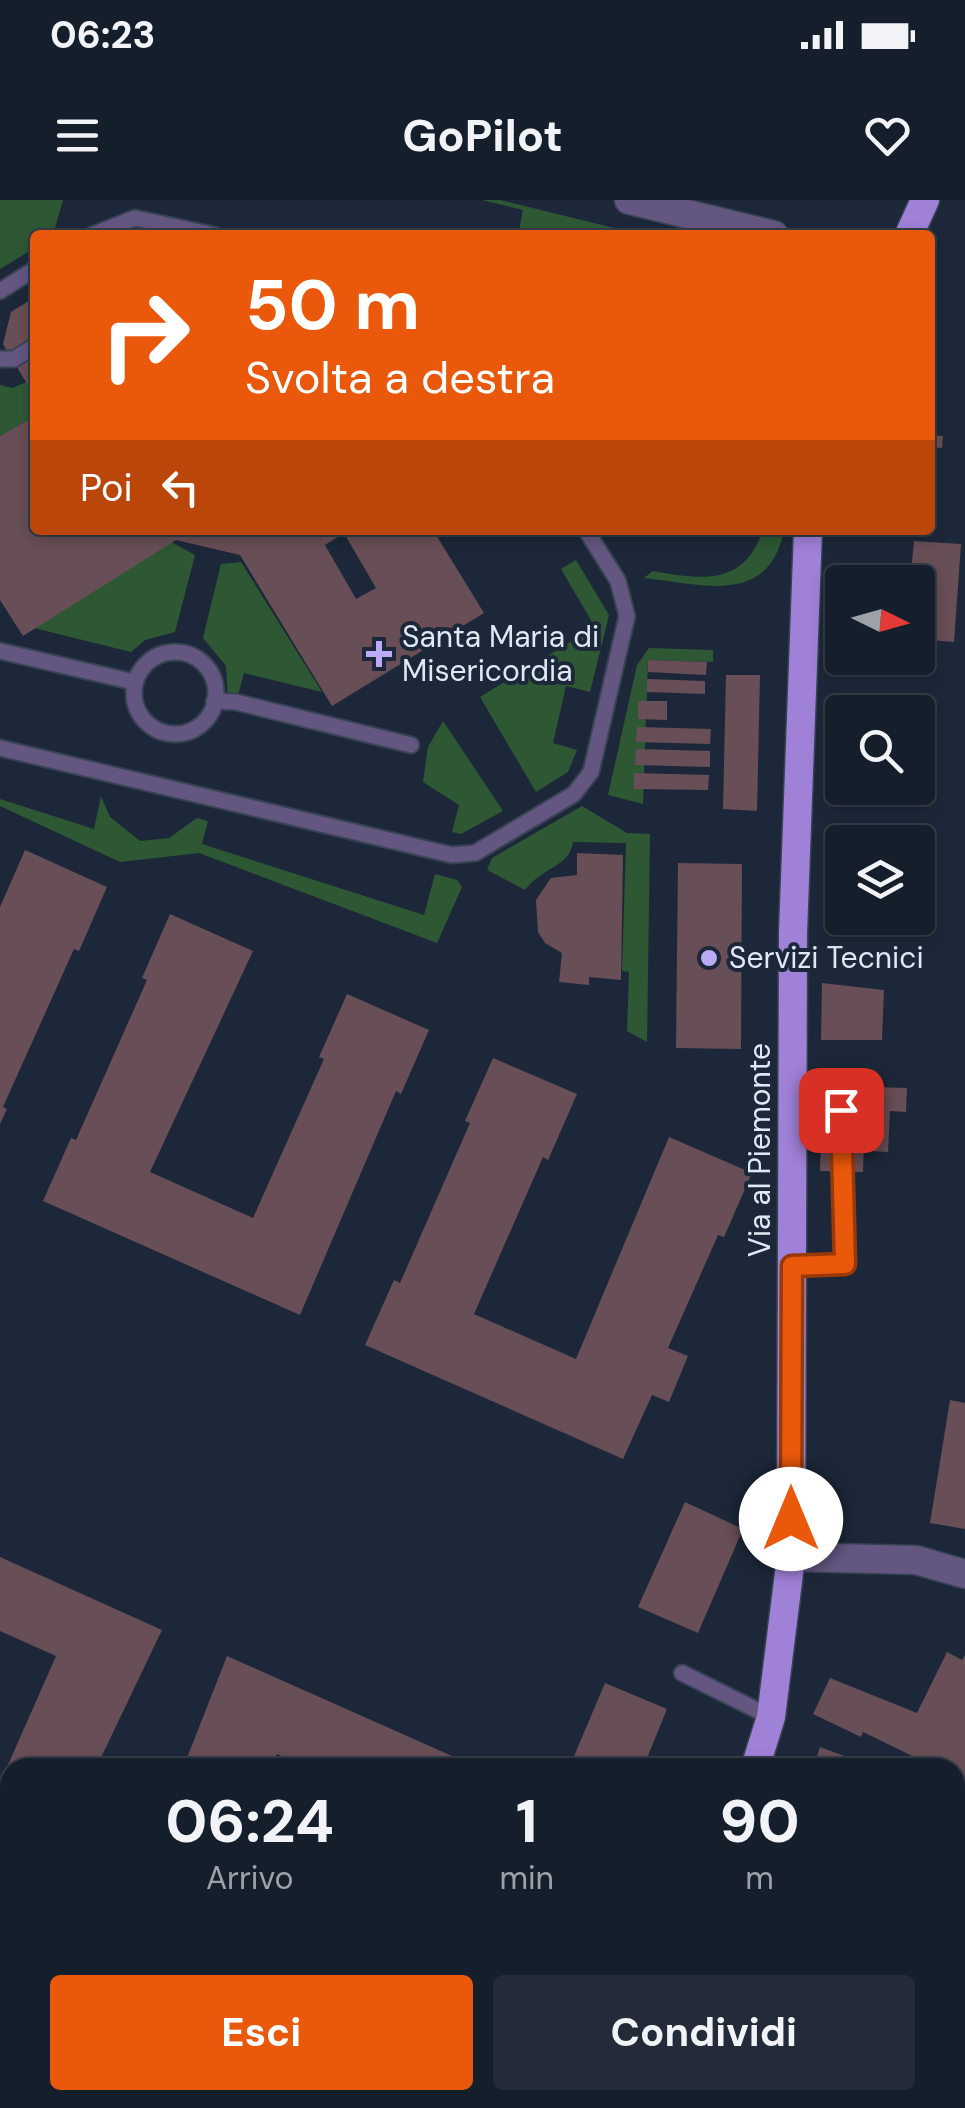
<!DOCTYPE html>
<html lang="it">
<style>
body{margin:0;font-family:"DM Sans",sans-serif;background:#222b37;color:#f1f3f6;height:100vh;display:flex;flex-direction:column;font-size:38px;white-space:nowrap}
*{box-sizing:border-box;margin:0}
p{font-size:32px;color:#9da2a9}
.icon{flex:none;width:55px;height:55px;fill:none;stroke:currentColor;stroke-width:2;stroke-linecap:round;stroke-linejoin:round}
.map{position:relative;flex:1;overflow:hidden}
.details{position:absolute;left:0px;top:1558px;width:965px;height:352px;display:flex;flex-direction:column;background:#151e2b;border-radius:30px 30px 0 0;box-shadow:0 5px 15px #0003,0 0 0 2px #343c47}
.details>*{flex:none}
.hud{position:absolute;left:30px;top:30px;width:905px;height:305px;border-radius:10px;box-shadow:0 5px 15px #0003,0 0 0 2px #343c47;background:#ea580c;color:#fff;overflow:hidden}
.needle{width:65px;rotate:95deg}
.tools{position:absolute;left:825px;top:365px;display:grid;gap:20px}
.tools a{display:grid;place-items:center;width:110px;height:110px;border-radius:10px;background:#151e2b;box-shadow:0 5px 15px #0003,0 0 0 2px #343c47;font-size:50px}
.pin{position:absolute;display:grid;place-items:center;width:85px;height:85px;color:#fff;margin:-42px;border-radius:20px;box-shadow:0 5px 15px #0006}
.me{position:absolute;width:110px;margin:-55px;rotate:0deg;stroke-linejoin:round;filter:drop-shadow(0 0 8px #0008)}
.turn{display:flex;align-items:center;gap:35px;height:210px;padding:0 50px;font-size:45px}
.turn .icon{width:130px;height:130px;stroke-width:2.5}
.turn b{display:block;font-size:70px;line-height:85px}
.then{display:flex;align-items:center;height:95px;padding:0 50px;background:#0003;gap:20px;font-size:38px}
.eta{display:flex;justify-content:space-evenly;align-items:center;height:170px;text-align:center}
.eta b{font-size:60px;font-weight:700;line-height:70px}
.cta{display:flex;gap:20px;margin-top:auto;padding:20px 50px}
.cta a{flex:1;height:115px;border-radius:10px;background:#ea580c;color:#fff;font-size:40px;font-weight:700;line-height:115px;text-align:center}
.cta a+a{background:#222b37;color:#f1f3f6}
.status{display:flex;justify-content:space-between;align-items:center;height:70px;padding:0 50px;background:#151e2b;direction:ltr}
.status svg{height:28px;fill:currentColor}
header{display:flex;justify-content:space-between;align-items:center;height:130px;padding:0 50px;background:#151e2b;font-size:45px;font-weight:700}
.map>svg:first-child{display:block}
.green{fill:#2e5834}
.building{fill:#684e56;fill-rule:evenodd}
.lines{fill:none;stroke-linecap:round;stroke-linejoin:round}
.service-casing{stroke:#374353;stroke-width:19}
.minor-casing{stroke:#374353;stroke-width:31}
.primary-casing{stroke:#374353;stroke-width:31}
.service{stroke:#635680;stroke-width:15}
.minor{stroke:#635680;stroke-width:28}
.primary{stroke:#9f81d8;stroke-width:28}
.route-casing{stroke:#983908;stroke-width:25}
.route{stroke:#ea580c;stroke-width:18}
.poi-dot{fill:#bbaaf6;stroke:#1c2839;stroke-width:4}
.labels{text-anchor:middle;stroke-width:8;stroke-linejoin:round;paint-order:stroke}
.poi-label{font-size:30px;fill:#e0e8f4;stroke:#1c2839;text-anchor:start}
.street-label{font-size:30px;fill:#e0e8f4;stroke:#1c2839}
</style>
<div class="status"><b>06:23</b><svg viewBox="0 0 49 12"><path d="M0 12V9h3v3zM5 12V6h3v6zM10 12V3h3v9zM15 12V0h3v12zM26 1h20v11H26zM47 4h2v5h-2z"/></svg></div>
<header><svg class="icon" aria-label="menu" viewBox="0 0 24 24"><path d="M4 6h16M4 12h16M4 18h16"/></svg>GoPilot<svg class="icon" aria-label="heart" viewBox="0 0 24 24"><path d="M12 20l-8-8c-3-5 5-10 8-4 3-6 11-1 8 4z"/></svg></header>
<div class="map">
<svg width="965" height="1908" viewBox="0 0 965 1908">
<rect width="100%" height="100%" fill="#1c2839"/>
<g class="green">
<polygon points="0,0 63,0 53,35 35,35 35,48 0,69"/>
<polygon points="482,0 500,0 643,35 596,35 572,29 518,35 523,10"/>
<polygon points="27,182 35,197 35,216 0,236 0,185 12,188"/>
<path d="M763 330H784C769 407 702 384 644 378L653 371C703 380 744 386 763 330Z"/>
<polygon points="171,342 195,355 175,432 145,440 131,452 34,428"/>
<polygon points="576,360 609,415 590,492 566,486 553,543 577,550 568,572 536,592 480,497 595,427 561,369"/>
<polygon points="241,362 322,492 244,473 236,502 228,500 226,466 203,438 221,364"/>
<polygon points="649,448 713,450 713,462 648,460 643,604 608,595 637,465"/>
<polygon points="443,521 503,611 461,634 452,632 459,605 423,582 428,547"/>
<polygon points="101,596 110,617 140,641 169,638 197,618 208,621 202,644 424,715 435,674 457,680 462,687 437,743 199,653 120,662 0,606 0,599 94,629"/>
<path d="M582 606 627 633 650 634 647 842 627 831 629 772 622 771 626 643 573 642C570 667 542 667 525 690L487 670 492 658Z"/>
</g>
<g class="building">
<polygon points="35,97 35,197 3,144 11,112"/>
<path d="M35 216V304L31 307 35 330 50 334 55 330H433L484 413 332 506 240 355 176 340 23 436 0 400V236ZM344 333 376 388 356 399 325 345Z"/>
<polygon points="930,235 943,236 942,248 930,247"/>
<polygon points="914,341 961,344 954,442 918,439 918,382 910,382"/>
<polygon points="648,460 707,462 706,475 648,472"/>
<polygon points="726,475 760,475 757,611 723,609"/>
<polygon points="647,479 705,481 705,494 647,492"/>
<polygon points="638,501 667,501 667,520 638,519"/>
<polygon points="637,527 711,529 710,544 636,542"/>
<polygon points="636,549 710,551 710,567 635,565"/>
<polygon points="634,573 709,575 708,590 634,589"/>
<polygon points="25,650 107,687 79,751 74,749 3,907 7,909 0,924 0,707"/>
<polygon points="577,653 623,655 621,780 589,777 589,785 559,782 562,753 545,743 538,732 536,700 551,678 577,675"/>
<polygon points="678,663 742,664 741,849 676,848"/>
<polygon points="170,714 253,751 150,972 253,1018 324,859 319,857 347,794 429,830 401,894 396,891 300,1115 43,1001 71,938 76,940 147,780 142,778"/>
<polygon points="822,783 884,790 882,840 821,840"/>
<polygon points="493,858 577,894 548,960 543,957 474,1114 576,1159 669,937 752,973 724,1037 718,1035 668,1148 688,1156 669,1202 652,1195 623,1259 365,1145 394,1080 400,1083 470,923 465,921"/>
<polygon points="872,887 907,888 906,912 890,911 888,952 870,951"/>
<polygon points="821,940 864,941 863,972 820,971"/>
<polygon points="950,1200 965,1203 965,1329 930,1323"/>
<polygon points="685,1302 743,1329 698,1433 638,1407"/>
<polygon points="0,1357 162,1430 96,1568 10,1568 10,1704 0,1699 0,1583 56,1456 0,1431"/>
<polygon points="947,1452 962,1460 965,1455 965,1581 955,1576 955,1568 937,1568 863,1532 861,1537 813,1514 830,1478 917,1513"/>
<polygon points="227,1456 479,1568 307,1568 277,1554 271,1568 183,1568"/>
<polygon points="605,1483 667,1509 643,1568 569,1568"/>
<polygon points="820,1547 874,1567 874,1568 813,1568"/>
<polygon points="964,1713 965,1714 965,1762 955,1759"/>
<polygon points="383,1900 436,1900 432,1908 386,1908 381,1905"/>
<polygon points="588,1900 679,1900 676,1908 591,1908"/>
</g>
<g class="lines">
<defs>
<g id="service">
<polyline points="92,35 135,18 214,35"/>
<polyline points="0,91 35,69"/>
<polyline points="0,159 14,159 35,146"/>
<polyline points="0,451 134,482"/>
<circle cx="175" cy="493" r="41"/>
<polyline points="214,501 236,502 411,545"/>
<polyline points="0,548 452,655 475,653 574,594 591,572 627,416 618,381 586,330"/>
<polyline points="792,1066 845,1064 841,910 793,905"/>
<polyline points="682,1473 771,1517"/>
<polyline points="0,1766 10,1770"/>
<polyline points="0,1828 10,1834"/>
<polyline points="103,1900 110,1908"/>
<polyline points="305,1900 324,1908"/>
</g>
<g id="minor">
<polyline points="629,0 774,35"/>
<polyline points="791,1357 916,1360 965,1374"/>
</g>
<g id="primary">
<polyline points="909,35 925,0"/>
<polyline points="755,1568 771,1517 791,1357 793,733 808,330"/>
<polyline points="521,1908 530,1900"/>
</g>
</defs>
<use href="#service" class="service-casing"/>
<use href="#minor" class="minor-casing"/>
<use href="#primary" class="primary-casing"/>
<use href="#service" class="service"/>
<use href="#minor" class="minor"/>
<use href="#primary" class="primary"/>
</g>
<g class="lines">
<defs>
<polyline id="route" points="791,1319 792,1066 845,1064 841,910"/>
</defs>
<use href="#route" class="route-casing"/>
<use href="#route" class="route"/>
</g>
<g class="poi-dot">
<path d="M374 439h10v10h10v10h-10v10h-10v-10h-10v-10h10z"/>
<circle cx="709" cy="758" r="10"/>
</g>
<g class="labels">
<g class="poi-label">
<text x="402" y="447">Santa Maria di<tspan x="402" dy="34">Misericordia</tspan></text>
<text x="729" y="768">Servizi Tecnici</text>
</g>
<g class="street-label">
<text transform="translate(760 950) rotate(-90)" y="10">Via al Piemonte</text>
</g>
</g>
</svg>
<div class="tools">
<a><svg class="needle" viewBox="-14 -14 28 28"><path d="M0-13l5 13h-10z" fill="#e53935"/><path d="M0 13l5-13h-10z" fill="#9da2a9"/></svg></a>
<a><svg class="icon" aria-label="search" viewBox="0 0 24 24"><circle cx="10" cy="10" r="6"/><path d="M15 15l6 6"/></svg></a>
<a><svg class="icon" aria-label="layers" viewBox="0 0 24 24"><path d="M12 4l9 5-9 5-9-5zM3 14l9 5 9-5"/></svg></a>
</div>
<div class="pin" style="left:841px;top:910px;background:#d93025"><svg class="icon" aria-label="arrive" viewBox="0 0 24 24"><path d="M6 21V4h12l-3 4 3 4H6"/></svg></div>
<svg class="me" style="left:791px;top:1319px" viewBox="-20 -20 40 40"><circle r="19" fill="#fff"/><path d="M0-13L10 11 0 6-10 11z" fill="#ea580c"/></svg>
<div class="hud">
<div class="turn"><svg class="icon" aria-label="right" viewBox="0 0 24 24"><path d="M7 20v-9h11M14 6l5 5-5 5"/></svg><div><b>50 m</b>Svolta a destra</div></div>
<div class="then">Poi<svg class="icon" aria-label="left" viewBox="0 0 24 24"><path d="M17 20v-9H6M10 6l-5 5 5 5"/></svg></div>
</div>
<section class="details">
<div class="eta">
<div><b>06:24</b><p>Arrivo</p></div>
<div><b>1</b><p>min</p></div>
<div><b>90</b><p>m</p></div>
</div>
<div class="cta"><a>Esci</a><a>Condividi</a></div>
</section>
</div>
